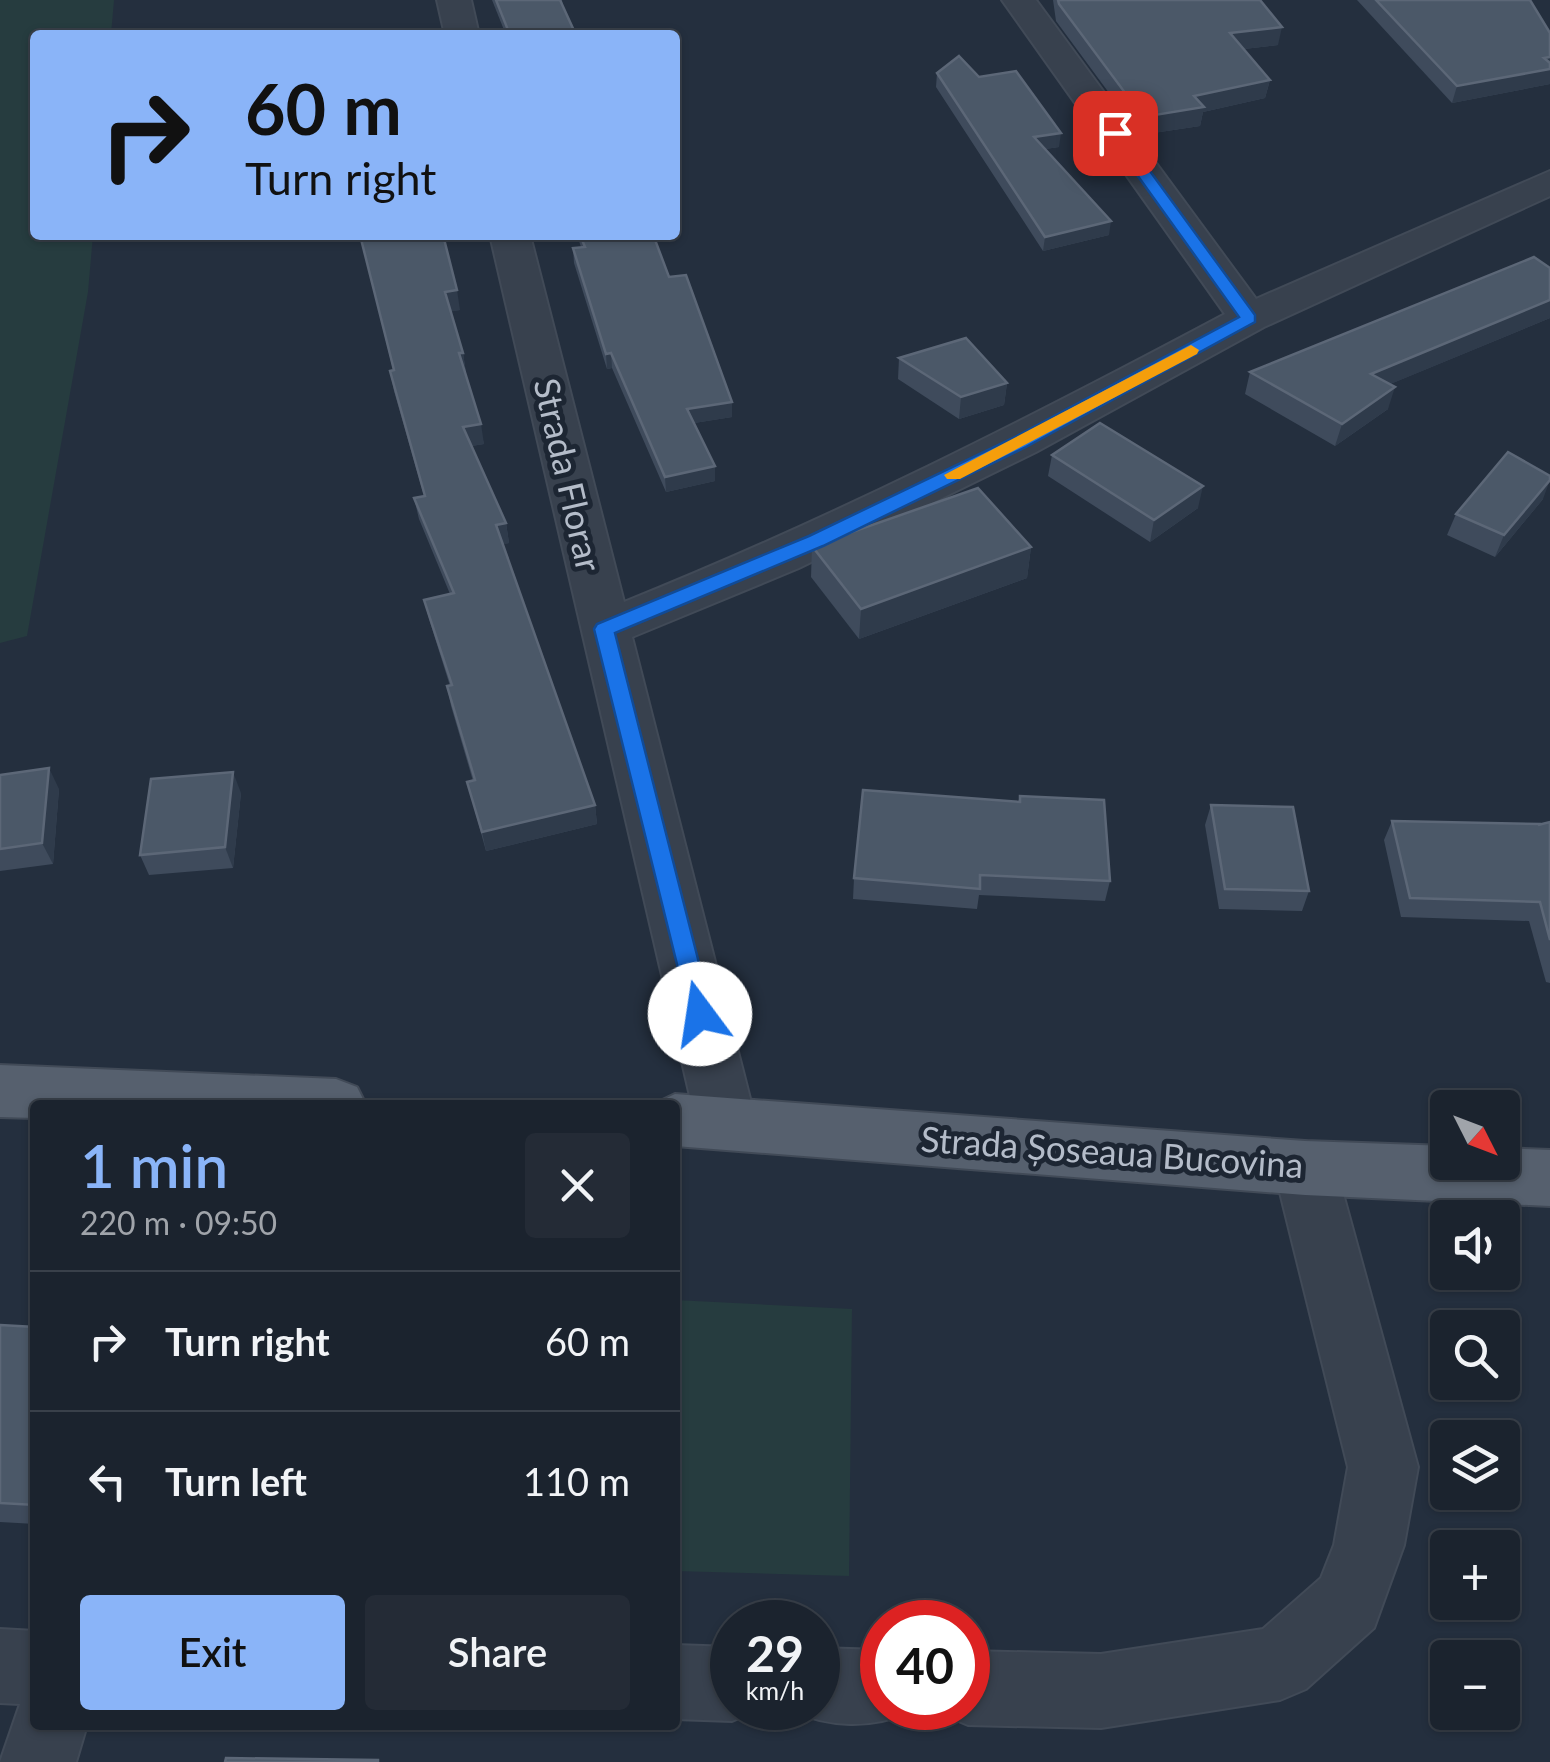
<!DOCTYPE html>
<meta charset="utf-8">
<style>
body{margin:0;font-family:Lato,sans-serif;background:#242b36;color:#f1f3f6;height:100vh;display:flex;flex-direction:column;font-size:38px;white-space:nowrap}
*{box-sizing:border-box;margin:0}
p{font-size:32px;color:#a0a4aa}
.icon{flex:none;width:55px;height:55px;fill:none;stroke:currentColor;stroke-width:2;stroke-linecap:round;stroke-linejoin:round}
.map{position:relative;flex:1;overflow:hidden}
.drawer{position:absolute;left:30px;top:1100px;width:650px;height:630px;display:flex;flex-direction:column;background:#1b232e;border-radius:10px;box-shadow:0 2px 8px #0004,0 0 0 2px #39404a}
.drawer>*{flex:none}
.hud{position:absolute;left:30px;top:30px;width:650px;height:210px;border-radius:10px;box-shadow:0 2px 8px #0004,0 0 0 2px #39404a;background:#8ab4f8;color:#111;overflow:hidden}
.needle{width:65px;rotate:132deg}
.fabs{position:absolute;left:1430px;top:1090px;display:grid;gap:20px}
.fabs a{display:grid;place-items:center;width:90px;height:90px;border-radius:10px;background:#1b232e;box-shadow:0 2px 8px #0004,0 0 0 2px #39404a;font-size:50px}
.speed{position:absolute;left:710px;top:1600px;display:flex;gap:20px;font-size:50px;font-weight:700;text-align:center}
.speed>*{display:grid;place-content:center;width:130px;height:130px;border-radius:50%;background:#1b232e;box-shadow:0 2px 8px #0004,0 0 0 2px #39404a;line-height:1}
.speed small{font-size:25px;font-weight:400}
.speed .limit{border:15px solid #d22;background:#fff;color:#111}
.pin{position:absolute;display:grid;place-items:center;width:85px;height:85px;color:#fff;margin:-42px;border-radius:20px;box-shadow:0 5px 15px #0006}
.me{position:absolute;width:110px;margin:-55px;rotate:346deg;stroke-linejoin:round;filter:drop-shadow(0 0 8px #0008)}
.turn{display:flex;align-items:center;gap:35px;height:210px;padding:0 50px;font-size:45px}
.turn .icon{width:130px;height:130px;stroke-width:2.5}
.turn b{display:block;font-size:70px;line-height:85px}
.round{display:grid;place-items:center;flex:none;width:105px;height:105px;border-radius:10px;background:#242b36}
.summary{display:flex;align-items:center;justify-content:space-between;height:170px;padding:0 50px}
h1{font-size:60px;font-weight:600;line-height:75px;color:#8ab4f8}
.cta{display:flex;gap:20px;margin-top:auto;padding:20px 50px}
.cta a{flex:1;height:115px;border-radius:10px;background:#8ab4f8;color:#111;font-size:40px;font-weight:600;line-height:115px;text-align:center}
.cta a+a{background:#242b36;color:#f1f3f6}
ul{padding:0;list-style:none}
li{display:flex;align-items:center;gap:30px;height:140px;padding:0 50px;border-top:2px solid #39404a}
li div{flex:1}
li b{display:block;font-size:38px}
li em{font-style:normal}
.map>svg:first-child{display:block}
.green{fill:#263c3f}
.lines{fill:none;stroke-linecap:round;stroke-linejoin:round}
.minor-casing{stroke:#414a57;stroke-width:4}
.major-casing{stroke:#414a57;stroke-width:4}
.minor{fill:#38414e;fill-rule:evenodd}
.major{fill:#56606e;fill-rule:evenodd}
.wall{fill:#3f4b5c}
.shaded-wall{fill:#2f3b4b}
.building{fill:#4b5868;stroke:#5c6777;stroke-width:2.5}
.route{fill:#1a73e8;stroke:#114b97;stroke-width:2.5}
.slow{fill:#f59e0b}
.labels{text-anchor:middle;stroke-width:10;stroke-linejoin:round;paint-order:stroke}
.street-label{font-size:35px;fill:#b4bcc9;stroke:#1d2633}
</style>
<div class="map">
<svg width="1550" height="1762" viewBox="0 0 1550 1762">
<rect width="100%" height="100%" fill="#242f3e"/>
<g class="green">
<polygon points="0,0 114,0 111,35 35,35 35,235 93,235 88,292 27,636 0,643"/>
<polygon points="675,1300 852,1309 849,1576 675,1571"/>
</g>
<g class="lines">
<defs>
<g id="minor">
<polygon points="437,0 471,0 479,35 445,35"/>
<path d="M1002 0H1036L1256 299 1550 171V196L1264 327 1036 452 799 568 632 637 756 1122 747 1141 726 1148 705 1141 696 1122 490 235H530L624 602C831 519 1028 419 1225 314Z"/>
<polygon points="1305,1141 1327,1149 1336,1168 1418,1467 1404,1545 1374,1628 1306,1689 1280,1700 1101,1728 968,1725 942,1714 939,1708 968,1708 968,1651 1101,1654 1263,1629 1321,1578 1334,1545 1348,1467 1274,1168 1283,1149"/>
<polygon points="0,1629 35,1631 35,1725 87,1725 76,1762 0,1762 20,1704 0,1703"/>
<polygon points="675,1645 732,1647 732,1708 759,1708 758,1710 732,1721 675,1719"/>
<path d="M818 1648 882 1650V1708H911L908 1713C870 1729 829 1727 792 1711L790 1708H818Z"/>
</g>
<g id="major">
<polygon points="0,1065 336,1079 357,1087 366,1105 35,1105 35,1118 0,1117"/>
<polygon points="675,1094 1305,1141 1448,1146 1448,1162 1502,1162 1502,1148 1550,1150 1550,1206 1305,1195 675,1146 675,1105 652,1105"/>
</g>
</defs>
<use href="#minor" class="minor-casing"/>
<use href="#major" class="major-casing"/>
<use href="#minor" class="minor"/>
<use href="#major" class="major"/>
</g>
<g class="wall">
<polygon points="492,0 562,0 563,7 576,35 506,35"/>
<polygon points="1053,0 1260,0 1278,45 1244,49 1270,80 1265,98 1203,112 1200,126 1140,135 1056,21"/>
<polygon points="1357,0 1530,0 1550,33 1550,84 1452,103"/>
<polygon points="937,73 979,77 1059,147 1045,149 1109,235 1043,251 936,87"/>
<polygon points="360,235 460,310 451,311 463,353 466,373 465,373 484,444 471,446 506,523 509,543 503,544 595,805 597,824 486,851 467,782 473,781 451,706 447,686 450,686 429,619 424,600 450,594 419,519 414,498 424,496 394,391 390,371 393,370"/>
<polygon points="577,235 643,235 669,277 732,402 732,417 694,423 715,481 666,492 612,368 607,369 574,263 573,248 581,247"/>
<polygon points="1550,268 1550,318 1390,384 1388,409 1335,446 1245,394 1250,372"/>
<polygon points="899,358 1007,383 1004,405 959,419 898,379"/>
<polygon points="1052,455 1198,508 1150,542 1048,476"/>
<polygon points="1543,499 1495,557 1447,535 1456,514"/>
<polygon points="812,546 1031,547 1027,578 859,639 811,577"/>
<polygon points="0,775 59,789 53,864 0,871"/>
<polygon points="241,793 233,868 149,875 140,855"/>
<polygon points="1020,796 1110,881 1105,901 979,895 977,909 853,899 854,878 1018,802"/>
<polygon points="1211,805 1309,891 1302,911 1219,909 1205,825"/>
<polygon points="1392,821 1541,824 1550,822 1550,983 1546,982 1529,921 1401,917 1384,840"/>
<polygon points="0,1325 35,1327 35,1524 0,1522"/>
</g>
<g class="shaded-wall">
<polygon points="1282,27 1278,45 1227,51 1230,33"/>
<polygon points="1550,57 1550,84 1452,103 1457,86"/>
<polygon points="1270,80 1265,98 1203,112 1200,126 1140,135 1143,117 1194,96"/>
<polygon points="1061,133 1059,147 1032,151 1034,137"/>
<polygon points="1111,221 1109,235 1043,251 1045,237"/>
<polygon points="457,290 460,310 449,312 445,292"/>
<polygon points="1550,300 1550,318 1364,395 1371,374"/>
<polygon points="459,353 463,353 466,373 462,373"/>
<polygon points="611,353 612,368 607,369 606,354"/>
<polygon points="1007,383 1004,405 959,419 961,397"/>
<polygon points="1395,387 1388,409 1335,446 1342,424"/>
<polygon points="732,402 732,417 688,424 687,409"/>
<polygon points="481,424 484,444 466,447 463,427"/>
<polygon points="715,466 715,481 666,492 665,477"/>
<polygon points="1550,480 1543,499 1495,557 1504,535"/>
<polygon points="1203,486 1198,508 1150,542 1154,520"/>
<polygon points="506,523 509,543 500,545 496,525"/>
<polygon points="1031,547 1027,578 859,639 861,609"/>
<polygon points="49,768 59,789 53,864 42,843"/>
<polygon points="233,772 241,793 233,868 225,847"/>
<polygon points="595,805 597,824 486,851 482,832"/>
</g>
<g class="building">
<polygon points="496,0 560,0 576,35 510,35"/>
<polygon points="1058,0 1260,0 1282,27 1230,33 1270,80 1194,96 1204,107 1143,117 1059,4"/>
<polygon points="1376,0 1530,0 1550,33 1550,57 1544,58 1550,63 1550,69 1457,86"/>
<polygon points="959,56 979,77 1016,71 1061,133 1034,137 1111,221 1045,237 937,73"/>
<polygon points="360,235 443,235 457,290 445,292 463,353 459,353 481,424 463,427 506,523 496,525 595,805 482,832 467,782 475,780 447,686 452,685 424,600 454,593 414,498 425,496 390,371 394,370"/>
<polygon points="580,235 643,235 644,238 654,237 669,277 686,275 732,402 687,409 715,466 665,477 611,353 606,354 573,248 585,247"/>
<polygon points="1534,257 1550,268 1550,300 1371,374 1395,387 1342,424 1250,372"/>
<polygon points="966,338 1007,383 961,397 899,358"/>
<polygon points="1100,423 1203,486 1154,520 1052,455"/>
<polygon points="1508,452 1550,476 1550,480 1504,535 1456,514"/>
<polygon points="978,488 1031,547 861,609 812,546"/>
<polygon points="49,768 42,843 0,849 0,775"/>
<polygon points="233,772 225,847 140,855 151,779"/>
<polygon points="863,790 1020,802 1020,796 1104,800 1110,881 980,875 980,889 854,878"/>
<polygon points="1211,805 1293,807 1309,891 1225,889"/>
<polygon points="1392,821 1541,824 1538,825 1550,822 1550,940 1540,902 1410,898"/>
<polygon points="0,1325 35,1327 35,1505 0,1503"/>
<polygon points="226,1758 378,1760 378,1762 225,1762"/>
</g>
<polygon class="route" points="1115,128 1120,130 1255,315 1255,322 1026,447 823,546 615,633 712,1014 708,1021 691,1021 594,629 597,624 809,536 1013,438 1239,317 1107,133"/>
<polygon class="slow" points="1191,345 1199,350 1197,354 960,479 947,479 944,475"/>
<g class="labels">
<g class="street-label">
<text transform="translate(567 475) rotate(77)" y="12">Strada Florar</text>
<text transform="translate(1112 1153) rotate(4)" y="12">Strada Șoseaua Bucovina</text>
</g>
</g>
</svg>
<div class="fabs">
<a><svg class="needle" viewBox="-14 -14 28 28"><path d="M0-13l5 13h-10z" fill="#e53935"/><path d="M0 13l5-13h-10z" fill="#a0a4aa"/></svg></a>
<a><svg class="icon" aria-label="sound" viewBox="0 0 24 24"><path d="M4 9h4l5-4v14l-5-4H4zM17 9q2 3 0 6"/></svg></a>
<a><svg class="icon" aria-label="search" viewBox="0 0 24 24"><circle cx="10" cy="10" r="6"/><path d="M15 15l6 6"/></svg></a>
<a><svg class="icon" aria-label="layers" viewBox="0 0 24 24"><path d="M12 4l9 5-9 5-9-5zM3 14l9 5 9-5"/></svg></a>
<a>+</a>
<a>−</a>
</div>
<div class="speed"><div>29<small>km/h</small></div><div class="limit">40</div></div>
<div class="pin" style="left:1115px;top:133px;background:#d93025"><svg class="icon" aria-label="arrive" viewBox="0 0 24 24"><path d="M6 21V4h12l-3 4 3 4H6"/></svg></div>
<svg class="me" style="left:700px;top:1014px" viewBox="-20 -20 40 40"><circle r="19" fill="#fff"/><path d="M0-13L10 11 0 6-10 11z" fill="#1a73e8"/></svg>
<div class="hud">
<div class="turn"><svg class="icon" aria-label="right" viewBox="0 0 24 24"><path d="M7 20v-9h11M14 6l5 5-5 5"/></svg><div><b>60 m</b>Turn right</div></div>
</div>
<section class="drawer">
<div class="summary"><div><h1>1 min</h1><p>220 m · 09:50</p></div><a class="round"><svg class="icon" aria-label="close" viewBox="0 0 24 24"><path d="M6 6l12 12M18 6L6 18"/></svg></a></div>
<ul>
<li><svg class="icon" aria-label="right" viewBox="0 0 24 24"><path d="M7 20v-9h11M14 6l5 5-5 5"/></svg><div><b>Turn right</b></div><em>60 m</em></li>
<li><svg class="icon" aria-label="left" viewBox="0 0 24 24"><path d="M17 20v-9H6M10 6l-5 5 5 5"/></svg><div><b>Turn left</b></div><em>110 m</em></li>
</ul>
<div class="cta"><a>Exit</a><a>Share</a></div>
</section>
</div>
